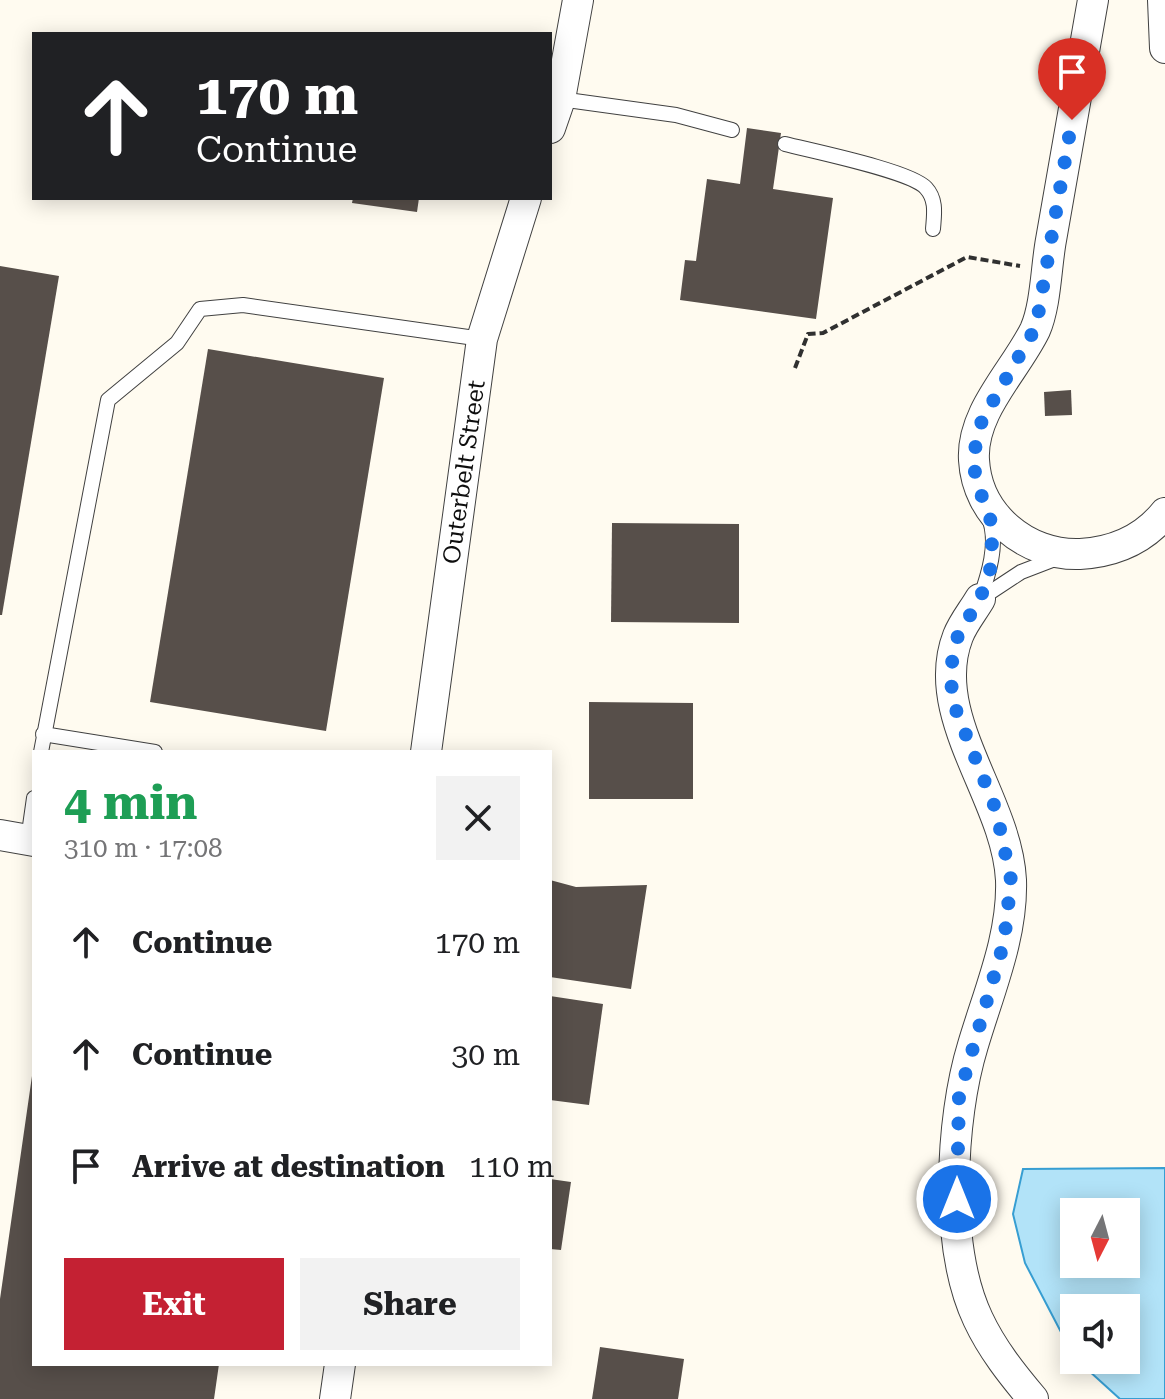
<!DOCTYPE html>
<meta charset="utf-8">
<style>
body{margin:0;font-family:"Roboto Serif",serif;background:#f2f2f2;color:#202124;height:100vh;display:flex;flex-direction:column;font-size:30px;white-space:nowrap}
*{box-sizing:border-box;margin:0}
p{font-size:26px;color:#757577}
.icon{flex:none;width:44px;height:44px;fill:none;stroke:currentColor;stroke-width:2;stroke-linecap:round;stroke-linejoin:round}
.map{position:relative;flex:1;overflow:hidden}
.side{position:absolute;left:32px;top:750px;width:520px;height:616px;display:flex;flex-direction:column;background:#fff;border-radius:0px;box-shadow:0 4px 20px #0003}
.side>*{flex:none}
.hud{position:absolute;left:32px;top:32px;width:520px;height:168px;border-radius:0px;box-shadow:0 4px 20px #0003;background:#202124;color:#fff;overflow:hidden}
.needle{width:52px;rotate:186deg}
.controls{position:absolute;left:1060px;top:1198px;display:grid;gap:16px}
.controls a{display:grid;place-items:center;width:80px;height:80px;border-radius:0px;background:#fff;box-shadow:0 4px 20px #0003;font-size:40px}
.pin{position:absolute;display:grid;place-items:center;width:68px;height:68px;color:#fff;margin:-82px -34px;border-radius:50% 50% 50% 0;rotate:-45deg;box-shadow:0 0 8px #0007}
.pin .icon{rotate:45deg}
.me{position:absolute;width:88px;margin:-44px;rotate:0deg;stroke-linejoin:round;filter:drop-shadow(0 0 6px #0008)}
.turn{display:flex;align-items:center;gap:28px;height:168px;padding:0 32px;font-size:36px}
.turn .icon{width:104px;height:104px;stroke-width:2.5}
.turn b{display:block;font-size:56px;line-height:68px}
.round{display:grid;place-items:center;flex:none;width:84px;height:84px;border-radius:0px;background:#f2f2f2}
.head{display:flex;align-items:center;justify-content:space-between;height:136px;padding:0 32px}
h1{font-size:48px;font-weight:700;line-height:60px;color:#1e9e55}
.action{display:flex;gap:16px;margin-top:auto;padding:16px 32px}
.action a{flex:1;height:92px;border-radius:0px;background:#c42133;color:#fff;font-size:32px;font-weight:700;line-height:92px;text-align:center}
.action a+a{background:#f2f2f2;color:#202124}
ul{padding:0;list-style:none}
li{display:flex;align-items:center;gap:24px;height:112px;padding:0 32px}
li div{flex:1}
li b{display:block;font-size:30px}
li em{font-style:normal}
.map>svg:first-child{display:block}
.water{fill:#b2e3f8;stroke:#379ed2;stroke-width:2;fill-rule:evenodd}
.building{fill:#574f4a}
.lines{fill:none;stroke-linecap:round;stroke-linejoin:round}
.service-casing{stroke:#414141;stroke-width:16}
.minor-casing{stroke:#414141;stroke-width:32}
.path{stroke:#303030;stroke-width:4;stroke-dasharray:8 4;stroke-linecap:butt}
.service{stroke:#fff;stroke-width:14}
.minor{stroke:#fff;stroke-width:30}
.route{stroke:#1a73e8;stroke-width:14;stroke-dasharray:0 25.2}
.labels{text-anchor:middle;stroke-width:8;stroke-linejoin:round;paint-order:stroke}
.street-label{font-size:24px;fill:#0e0e0e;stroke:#fff}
</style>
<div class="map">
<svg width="1165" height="1399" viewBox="0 0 1165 1399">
<rect width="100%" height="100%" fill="#fffbf0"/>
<path class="water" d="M1165 1168V1399H1120L1077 1360H1126V1308H1074V1357L1025 1263 1013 1214 1023 1169ZM1074 1212H1126V1264H1074Z"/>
<g class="building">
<polygon points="747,128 781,133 773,189 833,198 816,319 680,300 685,260 696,261 707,179 740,184"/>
<polygon points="353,198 419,198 417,212 352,203"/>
<polygon points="0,266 59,276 2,615 0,615"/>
<polygon points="208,349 384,378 326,731 150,702"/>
<polygon points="1071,390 1072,415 1045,416 1044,392"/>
<polygon points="612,523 739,524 739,623 611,622"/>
<polygon points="589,702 693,703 693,799 589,799"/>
<polygon points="550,880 576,887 647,885 631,989 550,977"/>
<polygon points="550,996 603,1004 589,1105 550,1100"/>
<polygon points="32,1076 34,1364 219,1364 214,1399 0,1399 0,1299"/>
<polygon points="550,1179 571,1182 561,1250 550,1249"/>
<polygon points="600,1347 684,1359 678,1399 592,1399"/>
</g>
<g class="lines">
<defs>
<g id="service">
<polyline points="560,99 676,115 732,130"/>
<path d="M785 144C812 151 911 171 926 188 937 200 934 215 933 229"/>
<path d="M980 599C988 576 999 543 989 518"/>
<polyline points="980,599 1021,572 1060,557"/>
<polyline points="43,734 155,752"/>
<polyline points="41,752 108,400 177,343 200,309 243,305 482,339"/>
<polyline points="28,840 34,798"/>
</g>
<g id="minor">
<path d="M1093 0C1079 80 1065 160 1051 240 1046 267 1046 305 1035 330 1015 371 971 412 974 460 977 515 1026 556 1080 554 1114 552 1144 539 1165 513"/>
<polyline points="1163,0 1165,48"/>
<polyline points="550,128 560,99 578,0"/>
<path d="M980 599C973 611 963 623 958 636 927 716 1007 798 1011 880 1013 936 989 991 973 1045 950 1120 944 1247 978 1319 992 1349 1012 1374 1033 1399"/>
<polyline points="426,752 482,339 526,198"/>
<polyline points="0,835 34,841"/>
<polyline points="335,1399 340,1364"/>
</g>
</defs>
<use href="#service" class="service-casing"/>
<use href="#minor" class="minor-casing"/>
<polyline class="path" points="795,368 808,334 823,333 967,257 1020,266"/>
<use href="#service" class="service"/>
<use href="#minor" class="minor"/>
</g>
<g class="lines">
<polyline class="route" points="957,1199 959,1096 1004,942 1011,880 996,810 952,700 951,667 958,635 980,599 990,571 993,527 976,480 973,457 982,420 1036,327 1072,120"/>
</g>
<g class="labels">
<g class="street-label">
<text transform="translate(464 472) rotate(-82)" y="8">Outerbelt Street</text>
</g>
</g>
</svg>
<div class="controls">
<a><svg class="needle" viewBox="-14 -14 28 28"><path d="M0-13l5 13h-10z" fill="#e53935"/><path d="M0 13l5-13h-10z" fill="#757577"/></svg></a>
<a><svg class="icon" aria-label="sound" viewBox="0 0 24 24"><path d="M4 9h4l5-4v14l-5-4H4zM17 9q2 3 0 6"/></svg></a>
</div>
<div class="pin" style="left:1072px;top:120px;background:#d93025"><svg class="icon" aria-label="arrive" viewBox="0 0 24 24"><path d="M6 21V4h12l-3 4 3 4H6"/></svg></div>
<svg class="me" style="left:957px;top:1199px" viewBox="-20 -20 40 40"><circle r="17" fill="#1a73e8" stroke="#fff" stroke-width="3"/><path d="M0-11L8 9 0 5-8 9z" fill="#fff"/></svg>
<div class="hud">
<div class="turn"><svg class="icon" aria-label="ahead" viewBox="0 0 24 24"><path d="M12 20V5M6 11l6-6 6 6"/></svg><div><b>170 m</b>Continue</div></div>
</div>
<section class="side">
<div class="head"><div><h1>4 min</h1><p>310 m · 17:08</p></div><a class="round"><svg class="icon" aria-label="close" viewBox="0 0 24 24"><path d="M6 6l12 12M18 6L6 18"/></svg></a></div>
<ul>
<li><svg class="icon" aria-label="ahead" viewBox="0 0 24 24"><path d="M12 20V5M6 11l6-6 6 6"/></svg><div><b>Continue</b></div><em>170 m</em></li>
<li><svg class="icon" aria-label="ahead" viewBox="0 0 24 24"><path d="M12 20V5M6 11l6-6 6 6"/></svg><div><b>Continue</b></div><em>30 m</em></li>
<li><svg class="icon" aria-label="arrive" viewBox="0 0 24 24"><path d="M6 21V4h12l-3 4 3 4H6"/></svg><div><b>Arrive at destination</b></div><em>110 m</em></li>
</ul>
<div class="action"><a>Exit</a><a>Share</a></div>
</section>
</div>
